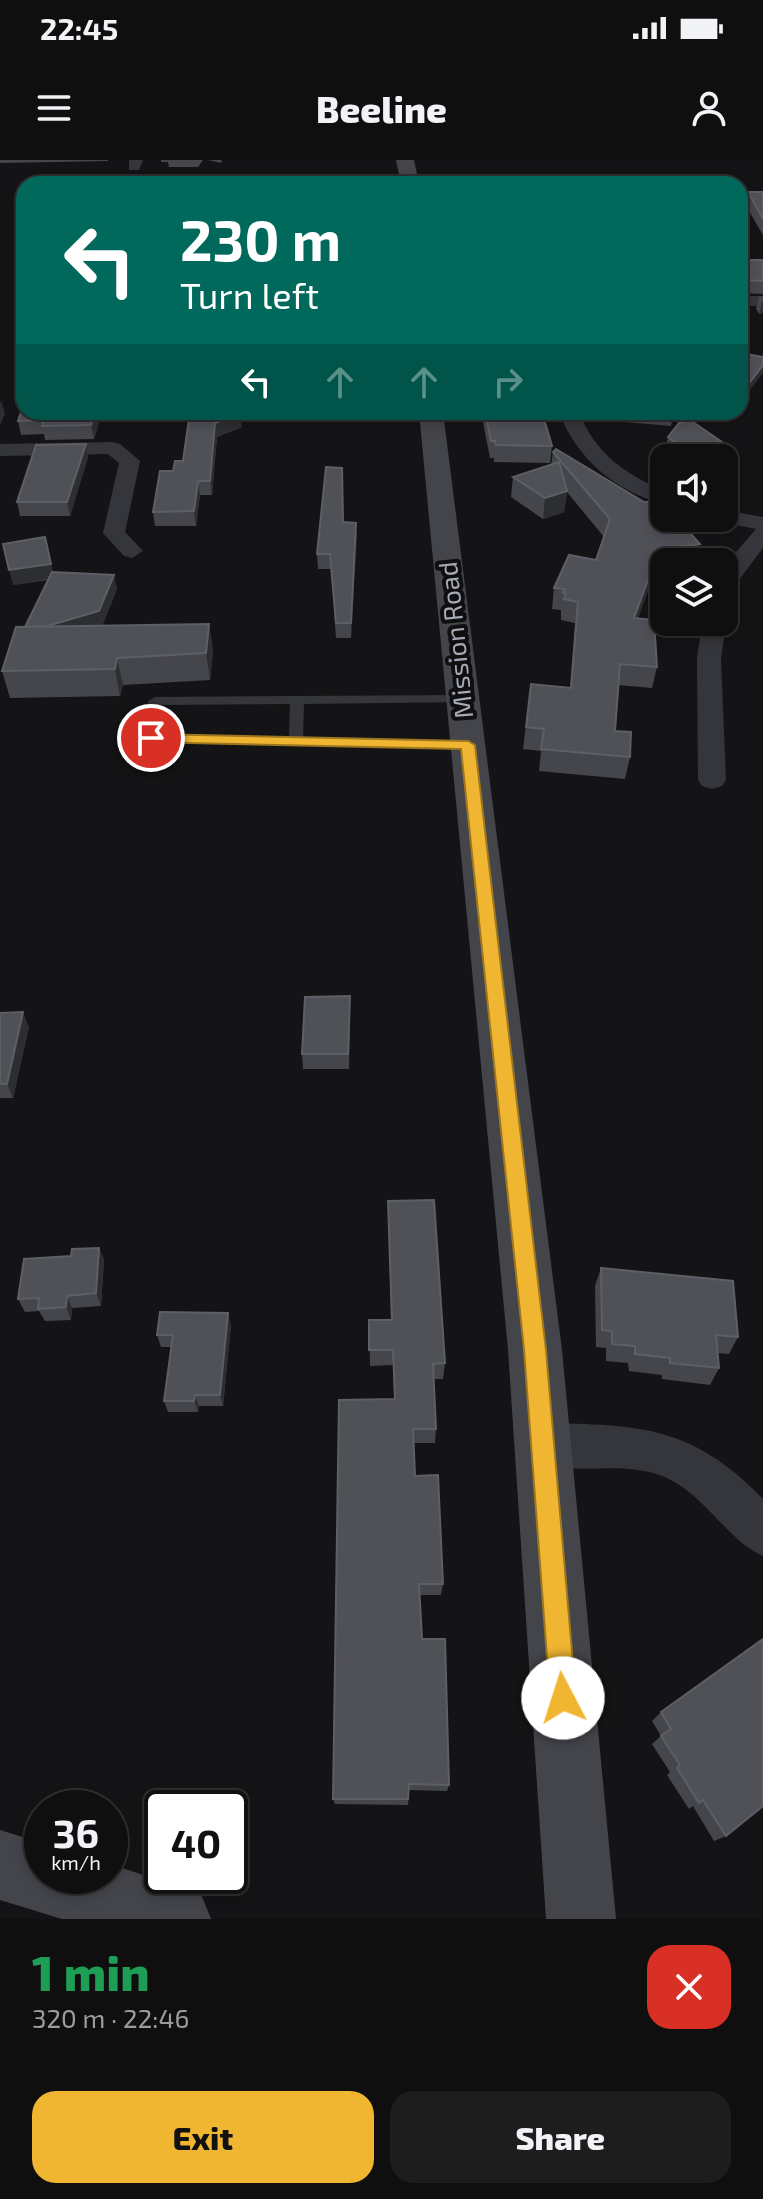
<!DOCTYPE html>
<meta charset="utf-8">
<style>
body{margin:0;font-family:"Exo 2",sans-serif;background:#1d1d1e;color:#f1f3f6;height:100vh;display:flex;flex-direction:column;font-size:30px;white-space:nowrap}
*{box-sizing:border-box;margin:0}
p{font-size:26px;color:#9b9c9f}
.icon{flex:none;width:44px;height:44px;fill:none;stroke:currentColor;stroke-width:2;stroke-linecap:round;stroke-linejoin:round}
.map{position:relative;height:1759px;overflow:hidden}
.details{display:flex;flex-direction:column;background:#0f0f10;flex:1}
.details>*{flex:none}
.banner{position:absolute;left:16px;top:16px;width:732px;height:244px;border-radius:24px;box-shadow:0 4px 12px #0003,0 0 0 2px #2f2f30;background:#00695c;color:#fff;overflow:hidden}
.buttons{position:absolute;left:650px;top:284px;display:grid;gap:16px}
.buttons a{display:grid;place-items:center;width:88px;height:88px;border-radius:16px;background:#0f0f10;box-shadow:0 4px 12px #0003,0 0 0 2px #2f2f30;font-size:40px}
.speed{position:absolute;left:24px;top:1630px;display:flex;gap:16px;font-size:40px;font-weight:700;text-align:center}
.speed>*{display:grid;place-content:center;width:104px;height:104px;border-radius:50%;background:#0f0f10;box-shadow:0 4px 12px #0003,0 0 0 2px #2f2f30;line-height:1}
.speed small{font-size:20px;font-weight:400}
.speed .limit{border:4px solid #111;border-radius:12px;background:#fff;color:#111}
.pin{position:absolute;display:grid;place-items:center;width:68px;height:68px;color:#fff;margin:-34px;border:4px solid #fff;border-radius:50%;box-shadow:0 2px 8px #0007}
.me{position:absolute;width:88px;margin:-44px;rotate:355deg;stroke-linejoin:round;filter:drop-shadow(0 0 6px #0008)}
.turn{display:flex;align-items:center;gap:28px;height:168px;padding:0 32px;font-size:36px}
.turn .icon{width:104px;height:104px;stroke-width:2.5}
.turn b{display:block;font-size:56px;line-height:68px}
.lanes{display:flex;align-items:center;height:76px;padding:0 32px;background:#0003;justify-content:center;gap:40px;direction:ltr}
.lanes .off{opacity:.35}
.round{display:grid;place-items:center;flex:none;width:84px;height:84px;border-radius:24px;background:#1d1d1e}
.overview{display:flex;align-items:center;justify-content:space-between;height:136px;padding:0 32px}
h1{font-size:48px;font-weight:800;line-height:60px;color:#1e9e55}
.primary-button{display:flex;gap:16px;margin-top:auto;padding:16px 32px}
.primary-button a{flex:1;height:92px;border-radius:24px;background:#f1b631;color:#111;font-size:32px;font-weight:800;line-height:92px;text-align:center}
.primary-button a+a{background:#1d1d1e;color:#f1f3f6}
.status{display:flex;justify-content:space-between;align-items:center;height:56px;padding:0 40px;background:#0f0f10;direction:ltr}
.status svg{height:22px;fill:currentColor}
header{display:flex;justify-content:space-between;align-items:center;height:104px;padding:0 32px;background:#0f0f10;font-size:36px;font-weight:800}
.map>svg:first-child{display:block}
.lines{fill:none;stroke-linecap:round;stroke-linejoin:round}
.lane{fill:#35363b;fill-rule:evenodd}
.street{fill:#35363b;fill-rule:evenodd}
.secondary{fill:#43454b;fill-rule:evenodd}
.wall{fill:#45464b}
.shaded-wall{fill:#2d2e31}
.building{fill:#505157;stroke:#5d5f66;stroke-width:2}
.route{fill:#f1b631;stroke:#9d7620;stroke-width:2}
.labels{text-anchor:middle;stroke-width:8;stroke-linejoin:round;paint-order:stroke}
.street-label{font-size:26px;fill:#a6aab6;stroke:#0f0f11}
</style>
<div class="status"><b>22:45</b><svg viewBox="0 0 49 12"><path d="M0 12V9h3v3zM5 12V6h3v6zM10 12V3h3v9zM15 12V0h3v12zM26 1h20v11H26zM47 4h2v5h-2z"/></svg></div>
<header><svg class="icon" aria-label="menu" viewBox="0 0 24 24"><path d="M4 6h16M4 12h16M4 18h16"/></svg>Beeline<svg class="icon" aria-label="person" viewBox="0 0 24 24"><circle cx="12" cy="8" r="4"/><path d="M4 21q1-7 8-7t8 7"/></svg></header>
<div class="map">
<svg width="763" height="1759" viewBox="0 0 763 1759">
<rect width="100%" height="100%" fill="#141416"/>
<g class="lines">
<path class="lane" d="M462 535 469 539 467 542 304 544 303 577 473 582 475 585 468 589 151 582 144 578 148 541 155 537ZM290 544 289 577 159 574 161 545Z"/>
<g class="street">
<polygon points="129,0 143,0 139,10 129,10"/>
<rect x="740" y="136" width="23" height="10"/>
<path d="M559 252H579C594 292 625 315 664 330V344C616 332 576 298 559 252Z"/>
<polygon points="113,282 120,284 140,301 125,372 143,391 132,398 124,396 103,373 119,303 108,294 0,296 0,284"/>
<polygon points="724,350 763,357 763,388 732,429 724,431 724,406 756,369 716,361 715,358 724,358"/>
<polygon points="724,459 726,462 721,499 726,620 722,626 712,629 702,626 698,620 697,499 702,462 724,462"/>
<path d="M543 1263C639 1265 692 1265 763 1339V1396C726 1380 705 1333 662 1316 619 1299 569 1318 528 1300L521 1285 528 1270Z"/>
</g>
<g class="secondary">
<polygon points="396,0 414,0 419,24 401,24"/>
<polygon points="419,252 443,252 562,1190 616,1759 546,1759 508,1190"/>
<polygon points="0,1670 42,1683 42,1716 110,1716 110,1704 201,1734 211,1759 62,1759 0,1740"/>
</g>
</g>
<g class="wall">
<polygon points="0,0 108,0 108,1 0,3"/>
<polygon points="161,0 203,0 198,7 169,7 168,2 161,2"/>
<polygon points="208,0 222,0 221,3"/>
<polygon points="748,32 763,32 763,75 745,44"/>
<polygon points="740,100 763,100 763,134 740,133"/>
<polygon points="759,136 763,136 763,153 759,154 756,149"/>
<polygon points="102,252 94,279 45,280 44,274 21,275 18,261"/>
<polygon points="190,252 242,267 217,277 212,335 200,335 196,366 155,366 153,352 173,311 183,301"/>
<polygon points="481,252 542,252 552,286 550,303 494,302 494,298 490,298"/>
<polygon points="621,252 674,252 671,266 625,262"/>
<polygon points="668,277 722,282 718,298 666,298 664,297"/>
<polygon points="553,292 655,411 638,458 657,507 652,528 618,525 615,571 630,597 625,619 539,611 541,591 523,589 531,524 570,528 575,463 561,460 561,450 552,449 554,428 596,400 604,377 567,332 564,352 543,359 511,337 513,317 551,305"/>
<polygon points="88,297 70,356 20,356 17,342"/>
<polygon points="343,362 356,363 351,478 336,478 331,409 318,409 317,394"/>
<polygon points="53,412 117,429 102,466 209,464 213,491 210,520 123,525 120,536 10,538 2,511 48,420 13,425"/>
<polygon points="350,851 349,909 303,909 302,894"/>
<polygon points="0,853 29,867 13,938 0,938"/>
<polygon points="388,1041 445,1203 443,1219 434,1219 436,1269 435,1283 414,1283 415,1316 443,1424 441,1435 419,1435 422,1479 449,1625 447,1631 409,1630 408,1645 335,1644 333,1639 394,1239 393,1205 370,1206 369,1160 391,1160"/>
<polygon points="99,1088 104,1100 101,1146 72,1148 71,1160 45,1161 39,1151 25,1152 18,1139 71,1096"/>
<polygon points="601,1108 738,1177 729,1194 718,1193 719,1208 710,1225 662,1219 662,1215 629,1211 628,1203 606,1201 606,1188 596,1187 595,1126"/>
<polygon points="231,1165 223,1246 199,1246 198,1252 168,1252 164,1241 171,1187 161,1187 157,1175"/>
<polygon points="763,1479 726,1676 714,1681 693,1646 689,1649 667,1615 670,1612 652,1584 661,1576 652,1561 661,1552"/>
</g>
<g class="shaded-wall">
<polygon points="763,141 763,153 759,154 762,142"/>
<polygon points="763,205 763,213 740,243 740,235"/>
<polygon points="1,240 5,254 0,265 0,244"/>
<polygon points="95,252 102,252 94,279 91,265"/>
<polygon points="241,254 242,267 217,277 212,335 210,321 215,263"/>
<polygon points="722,282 718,298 686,298 688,291"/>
<polygon points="86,284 88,297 70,356 67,342"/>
<polygon points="198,321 200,335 196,366 194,351"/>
<polygon points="567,331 564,352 543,359 545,338"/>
<polygon points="356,363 357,377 351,478 351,463"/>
<polygon points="700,384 696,402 664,402 664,410 655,411 630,480 634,458 659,390"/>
<polygon points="51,404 55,418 13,425 9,410"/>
<polygon points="114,415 117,429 102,466 22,474"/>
<polygon points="209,464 213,491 210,520 206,493"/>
<polygon points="117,498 123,525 120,536 115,509"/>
<polygon points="23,852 29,867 13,938 7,924"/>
<polygon points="99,1088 104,1100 101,1146 96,1133"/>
<polygon points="67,1136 72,1148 71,1160 66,1147"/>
<polygon points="228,1153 231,1165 223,1246 220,1235"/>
<polygon points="195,1235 199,1246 198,1252 194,1241"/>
</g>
<g class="building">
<polygon points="748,32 763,32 763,59"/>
<polygon points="740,100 763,100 763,121 743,120 740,131"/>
<polygon points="740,193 763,197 763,205 740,235"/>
<polygon points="24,243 24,252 95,252 91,265 42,266 44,260 18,261"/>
<polygon points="190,252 238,252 241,254 215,263 210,321 198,321 194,351 153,352 160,311 173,311 175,301 183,301"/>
<polygon points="485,252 542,252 552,286 496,285 495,281 491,281"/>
<polygon points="690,260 722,282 688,291 668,277 679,263"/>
<polygon points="86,284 67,342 17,342 36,285"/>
<polygon points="556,289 644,342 649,342 654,348 664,347 664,358 677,358 700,384 659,390 634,458 654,460 657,507 620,504 615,571 631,572 630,597 541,589 544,569 526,567 531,524 571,528 578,442 564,439 566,434 563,433 565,429 554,428 569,395 596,400 610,359 553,292"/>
<polygon points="559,302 567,331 545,338 513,317"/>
<polygon points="326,307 342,308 343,362 356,363 351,463 336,463 330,394 317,394"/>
<polygon points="45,377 51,404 9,410 3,384"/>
<polygon points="52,412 114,415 99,451 44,467 25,467"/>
<polygon points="209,464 206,493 117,498 115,509 2,511 16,467"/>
<polygon points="350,836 348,894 302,894 305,837"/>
<polygon points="23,852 7,924 0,924 0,853"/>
<polygon points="434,1040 445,1203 433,1204 436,1269 413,1269 415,1316 438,1315 443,1424 419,1424 422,1479 445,1479 449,1625 409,1624 408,1639 333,1639 339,1240 395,1239 393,1190 369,1190 369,1160 392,1160 388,1041"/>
<polygon points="99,1088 96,1133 67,1136 66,1147 38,1149 39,1138 18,1139 24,1099 71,1096 72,1089"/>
<polygon points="601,1108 733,1121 738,1177 716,1175 719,1208 670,1203 670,1198 635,1194 635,1186 612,1184 612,1171 602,1170"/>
<polygon points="160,1152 228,1153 220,1235 195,1235 194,1241 164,1241 173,1175 157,1175"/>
<polygon points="763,1479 763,1646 726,1676 703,1640 699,1643 677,1608 680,1605 661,1576 671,1569 661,1552"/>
</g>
<polygon class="route" points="151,574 468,581 475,585 546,1190 576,1538 573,1547 563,1551 554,1547 550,1538 524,1190 461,589 146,582 146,575"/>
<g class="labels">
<g class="street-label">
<text transform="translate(456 480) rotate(-96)" y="9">Mission Road</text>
</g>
</g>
</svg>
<div class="buttons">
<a><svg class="icon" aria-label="sound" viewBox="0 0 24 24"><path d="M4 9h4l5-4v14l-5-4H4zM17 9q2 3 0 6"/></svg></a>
<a><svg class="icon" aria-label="layers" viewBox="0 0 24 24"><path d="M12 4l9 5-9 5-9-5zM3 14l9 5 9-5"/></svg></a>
</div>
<div class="speed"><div>36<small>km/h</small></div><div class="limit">40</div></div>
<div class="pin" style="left:151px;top:578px;background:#d93025"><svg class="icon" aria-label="arrive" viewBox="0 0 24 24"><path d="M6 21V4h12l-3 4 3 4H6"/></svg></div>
<svg class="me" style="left:563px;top:1538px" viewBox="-20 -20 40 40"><circle r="19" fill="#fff"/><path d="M0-13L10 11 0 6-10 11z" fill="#f1b631"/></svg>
<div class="banner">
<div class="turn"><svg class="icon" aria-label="left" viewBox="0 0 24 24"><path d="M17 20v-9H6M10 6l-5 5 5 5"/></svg><div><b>230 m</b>Turn left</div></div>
<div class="lanes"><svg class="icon" aria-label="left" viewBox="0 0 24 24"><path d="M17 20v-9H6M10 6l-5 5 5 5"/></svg><svg class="icon off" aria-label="ahead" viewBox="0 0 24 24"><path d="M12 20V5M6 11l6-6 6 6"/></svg><svg class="icon off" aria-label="ahead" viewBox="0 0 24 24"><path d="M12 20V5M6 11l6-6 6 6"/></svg><svg class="icon off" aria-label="right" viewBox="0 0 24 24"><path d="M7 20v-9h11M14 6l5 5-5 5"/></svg></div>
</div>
</div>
<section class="details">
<div class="overview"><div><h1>1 min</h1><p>320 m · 22:46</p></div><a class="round" style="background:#d93025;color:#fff"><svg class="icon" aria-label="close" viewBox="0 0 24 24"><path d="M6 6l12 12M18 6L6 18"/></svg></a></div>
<div class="primary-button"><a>Exit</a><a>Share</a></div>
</section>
